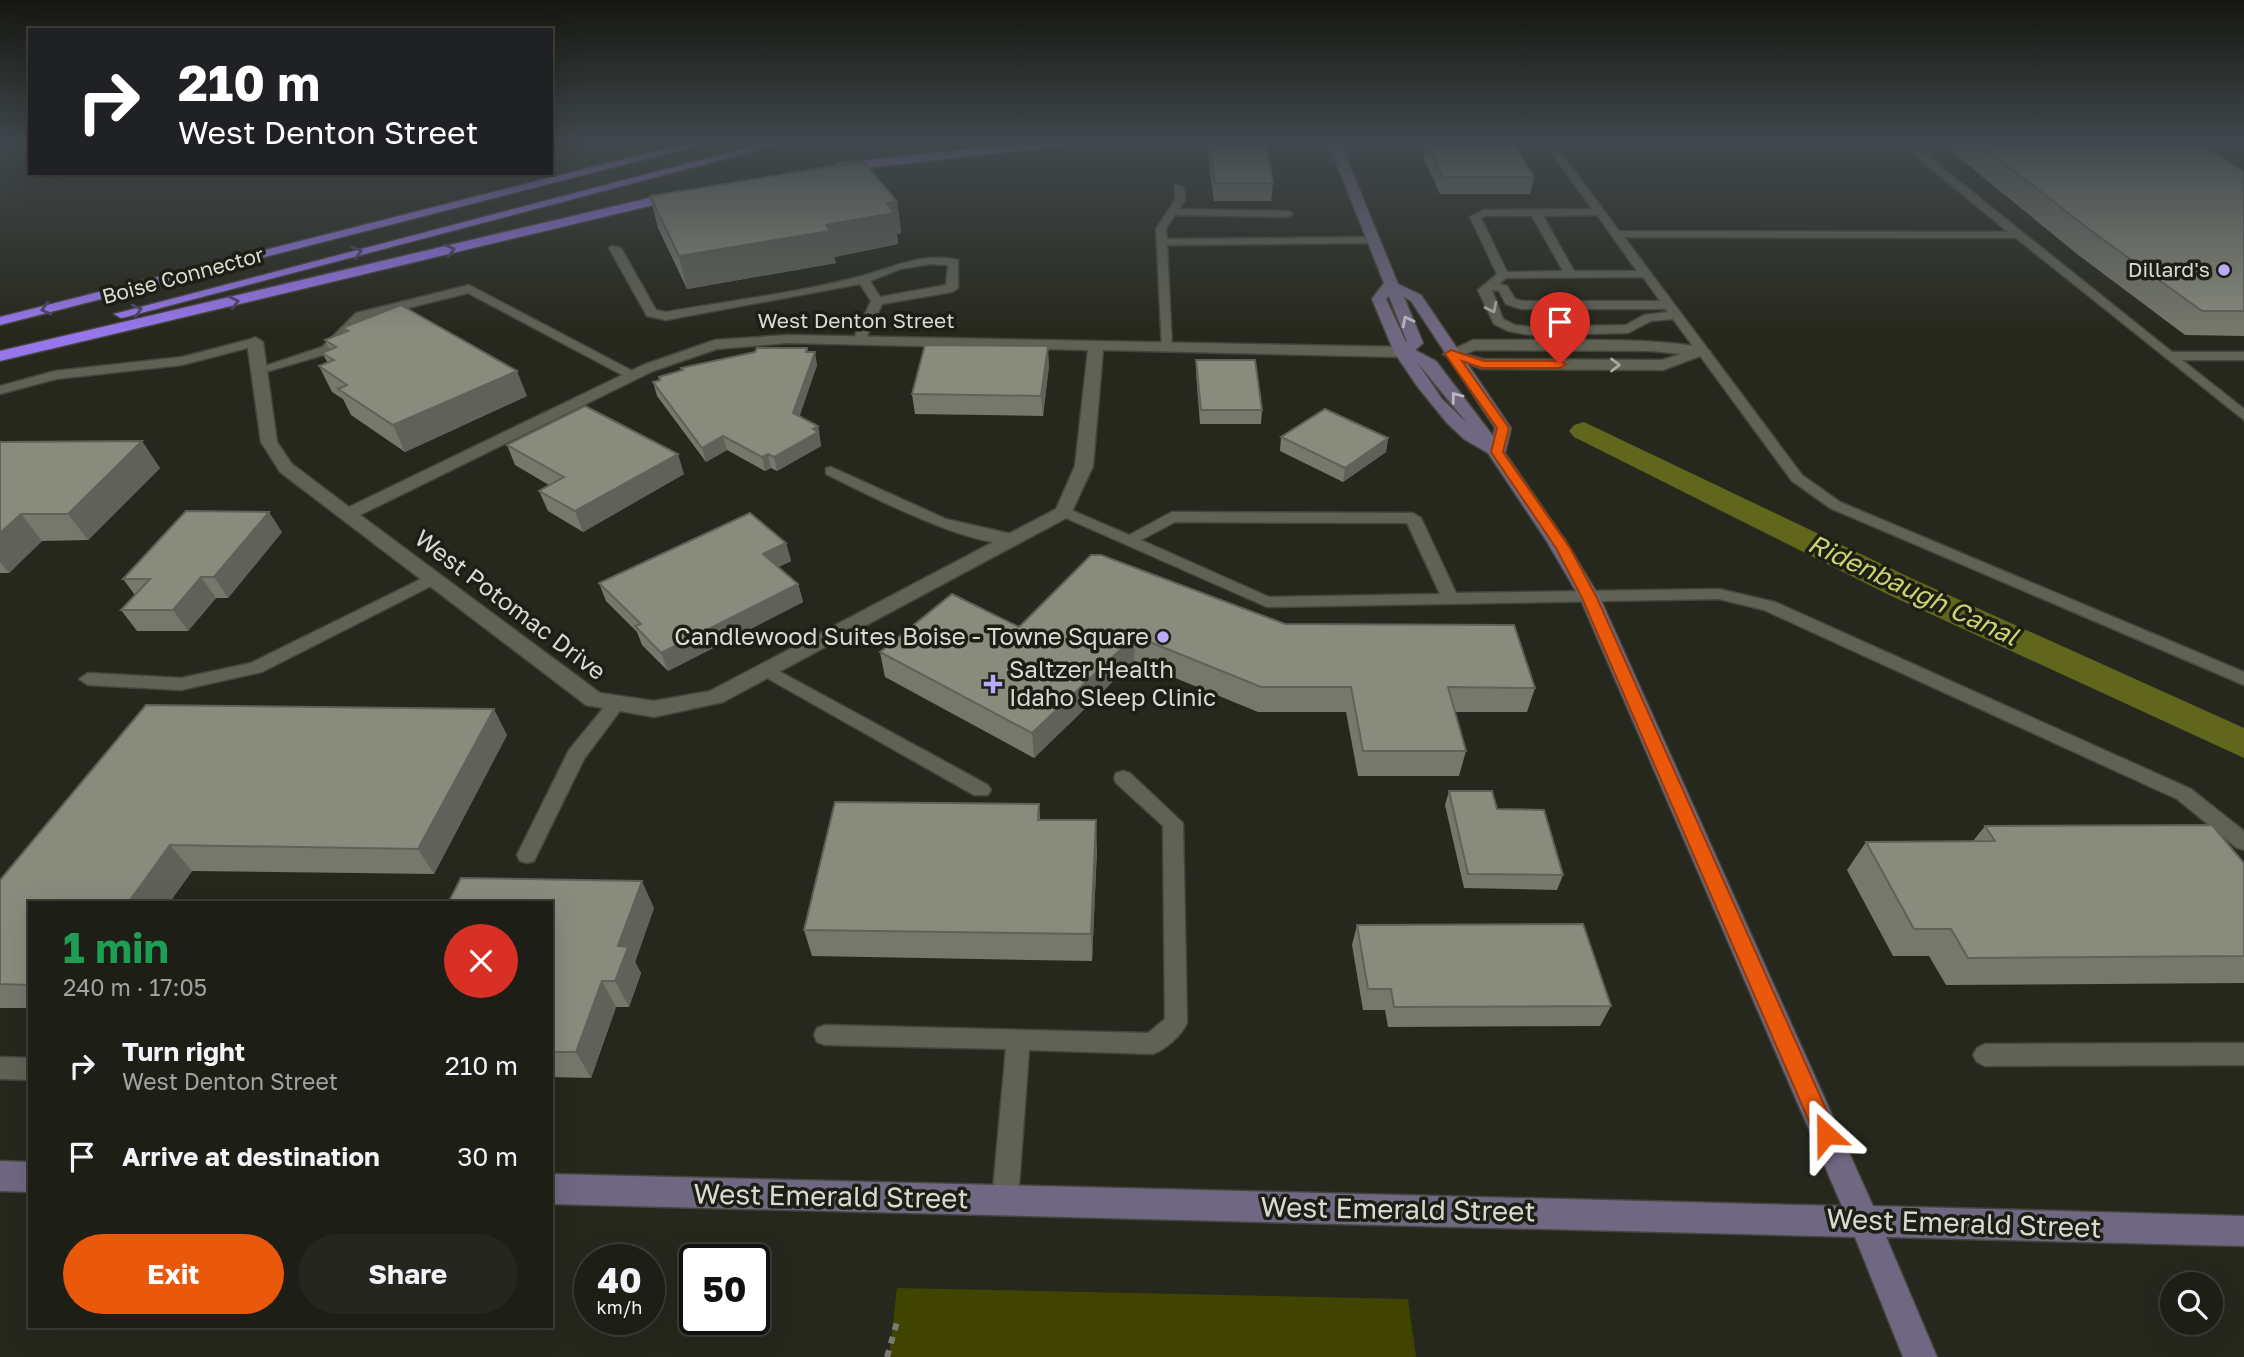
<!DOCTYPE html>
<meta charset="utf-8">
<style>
body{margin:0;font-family:"Golos Text",sans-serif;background:#25271f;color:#f1f3f6;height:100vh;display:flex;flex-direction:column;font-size:26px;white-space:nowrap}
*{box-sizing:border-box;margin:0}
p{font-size:23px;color:#a0a2a1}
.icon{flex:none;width:38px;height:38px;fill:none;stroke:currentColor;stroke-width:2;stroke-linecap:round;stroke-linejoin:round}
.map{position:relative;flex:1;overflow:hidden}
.sheet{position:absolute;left:28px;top:901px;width:525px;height:427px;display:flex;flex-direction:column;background:#1d1e16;border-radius:0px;box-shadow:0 7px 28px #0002,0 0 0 2px #3b3c35}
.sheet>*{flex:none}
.hud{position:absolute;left:28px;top:28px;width:525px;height:147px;border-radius:0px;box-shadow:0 7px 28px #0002,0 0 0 2px #3b3c35;background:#202124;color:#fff;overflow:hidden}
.fabs{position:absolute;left:2160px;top:1272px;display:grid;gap:14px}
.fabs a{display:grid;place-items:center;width:63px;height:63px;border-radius:50%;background:#1d1e16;box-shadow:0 7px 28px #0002,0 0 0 2px #3b3c35;font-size:35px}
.speed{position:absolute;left:574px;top:1244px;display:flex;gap:14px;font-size:35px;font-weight:700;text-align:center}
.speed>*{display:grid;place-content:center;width:91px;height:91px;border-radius:50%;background:#1d1e16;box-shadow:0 7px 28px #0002,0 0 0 2px #3b3c35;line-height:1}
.speed small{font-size:18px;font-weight:400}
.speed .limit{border:4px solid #111;border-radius:10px;background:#fff;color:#111}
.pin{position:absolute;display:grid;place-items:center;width:60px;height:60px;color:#fff;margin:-72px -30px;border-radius:50% 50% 50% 0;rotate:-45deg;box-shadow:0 0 7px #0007}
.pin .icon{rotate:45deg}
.me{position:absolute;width:77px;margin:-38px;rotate:336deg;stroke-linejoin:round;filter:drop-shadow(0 0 5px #0008)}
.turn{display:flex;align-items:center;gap:24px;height:147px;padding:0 35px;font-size:32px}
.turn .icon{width:91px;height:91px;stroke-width:2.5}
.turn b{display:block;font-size:49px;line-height:60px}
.round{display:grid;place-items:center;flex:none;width:74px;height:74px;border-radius:37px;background:#25271f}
.head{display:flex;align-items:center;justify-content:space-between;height:119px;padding:0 35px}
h1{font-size:42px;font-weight:700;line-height:52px;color:#1e9e55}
.cta{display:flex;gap:14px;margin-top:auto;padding:14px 35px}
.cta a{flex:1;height:80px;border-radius:42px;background:#ea580c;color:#fff;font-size:28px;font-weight:700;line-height:80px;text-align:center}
.cta a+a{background:#25271f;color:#f1f3f6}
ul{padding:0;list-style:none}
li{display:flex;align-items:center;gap:21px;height:91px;padding:0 35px}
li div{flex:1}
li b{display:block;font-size:26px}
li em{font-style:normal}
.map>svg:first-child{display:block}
.green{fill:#404401}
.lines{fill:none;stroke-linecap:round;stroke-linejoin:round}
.canal{fill:#60661b;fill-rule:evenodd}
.service-casing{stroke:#44453c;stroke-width:3}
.minor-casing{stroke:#44453c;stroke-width:3}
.secondary-casing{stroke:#44453c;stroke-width:3}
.motorway-casing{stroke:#44453c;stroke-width:3}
.path{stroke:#797a70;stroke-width:6;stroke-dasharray:7 7;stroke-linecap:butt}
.service{fill:#606255;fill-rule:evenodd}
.minor{fill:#606255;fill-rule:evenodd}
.secondary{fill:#706882;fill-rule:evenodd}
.motorway{fill:#9776eb;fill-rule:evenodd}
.wall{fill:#76786c}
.shaded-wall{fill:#606158}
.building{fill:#898b7d;stroke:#606158;stroke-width:2}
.oneway{stroke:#4e426a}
.oneway2{stroke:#a9aaa0}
.oneway3{stroke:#bab8ba}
.route{fill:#ea580c;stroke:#983908;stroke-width:2}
.poi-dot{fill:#bbaaf6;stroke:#1d1f14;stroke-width:2.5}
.labels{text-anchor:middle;stroke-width:7;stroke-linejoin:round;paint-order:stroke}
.far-poi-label{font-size:21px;fill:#d9dad2;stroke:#1d1f14;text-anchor:end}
.far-street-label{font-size:21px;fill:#d9dad2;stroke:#1d1f14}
.street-label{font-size:24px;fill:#d9dad2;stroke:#1d1f14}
.poi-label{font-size:24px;fill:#d9dad2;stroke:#1d1f14;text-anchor:end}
.water-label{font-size:26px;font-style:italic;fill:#cad36f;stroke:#1d1f14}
.near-street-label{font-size:28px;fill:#d9dad2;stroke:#1d1f14}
</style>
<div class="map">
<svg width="2244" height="1357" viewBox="0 0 2244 1357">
<rect width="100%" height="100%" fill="#27281d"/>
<polygon class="green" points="897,1288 1408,1299 1416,1357 889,1357"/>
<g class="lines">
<polygon class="canal" points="1584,422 1911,578 2244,728 2244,758 1887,594 1574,437 1569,431 1574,425"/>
<defs>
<g id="service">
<polygon points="1417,142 1413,145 1334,146 1329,143"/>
<path d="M1544 142H1553L1619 231 2008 232 1899 142H1910L2172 352H2244V360H2182L2244 409V420L2016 238 1624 237 1802 475 1840 502 2244 672V685L1830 508 1792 481 1673 319 1651 321 1628 333 1531 335 1508 331 1494 324 1478 290 1497 274 1470 217 1483 210 1592 209ZM1597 215 1637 271H1574L1543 216ZM1485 216H1532L1563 271 1507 272 1481 218ZM1643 277 1660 301H1522L1515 299 1507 286 1499 284 1506 278ZM1492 290 1499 291 1506 304 1521 309H1665L1668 312 1644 315 1626 325 1531 327 1515 325 1503 319Z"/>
<polygon points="1175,185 1184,187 1185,200 1179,209 1288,211 1293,214 1288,217 1175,215 1166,229 1167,239 1372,237 1378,240 1372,243 1167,245 1172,346 1162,349 1156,229 1175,200"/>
<path d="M611 246 621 248 656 310 666 312C728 301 797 293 858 277 893 268 921 252 958 260V288L952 292 882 304 865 340 859 344 853 340 871 301 860 284 666 320 647 316 609 248ZM930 264 948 265 946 285 880 297 870 281 900 269Z"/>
<polygon points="469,285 640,375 638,378 628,378 468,293 364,319 330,353 259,374 253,370 322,347 356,313"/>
<polygon points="255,338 261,342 259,345 182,365 56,379 0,394 0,386 55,371 182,357"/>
<path d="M831 467 946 519 1016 535 1019 538C995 562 855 488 826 474V468Z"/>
<path d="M1064 507 1129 535 1172 512 1413 513 1421 518 1456 593 1719 589 1775 602 2191 789 2244 831V850L2237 848 2177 799 1764 610 1719 599 1267 607 1059 515 1056 512 1059 509ZM1175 522 1407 523 1440 594 1269 597 1141 540Z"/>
<polygon points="433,573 441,578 439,582 262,672 181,690 88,685 79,679 88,673 181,678 251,663"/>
<polygon points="766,664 988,785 991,790 988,795 974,795 760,674 757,670 760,666"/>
<polygon points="616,698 625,704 584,759 534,861 527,863 520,861 517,855 569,750 610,700"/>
<path d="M1123 771 1130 773 1183 823 1187 1023C1181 1036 1166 1049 1153 1054L1029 1050 1018 1200 1014 1209 1005 1213 996 1209 992 1200 1006 1049 825 1045 817 1042 814 1035 817 1028 825 1025 1148 1033 1165 1019 1163 826 1116 783 1114 778 1116 773Z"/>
<polygon points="2244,1043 2244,1065 1985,1066 1977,1062 1973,1055 1977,1048 1985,1044"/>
<polygon points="0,1057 30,1058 30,1080 0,1079"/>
</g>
<g id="minor">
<path d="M788 335 1402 347 1410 352 1402 357 1103 350 1093 466 1070 516 723 702 654 717 586 705 280 472 261 442 247 342 255 337 263 342 277 442 292 464 349 507 643 365 715 340ZM788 343 1088 350 1075 466 1056 509 710 691 654 701 600 693 360 515 653 371 717 349Z"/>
<path d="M1473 340C1509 341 1693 335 1711 352L1663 370 1482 369 1443 354ZM1475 350 1651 351 1681 354 1662 360 1483 359 1465 354Z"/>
</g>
<g id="secondary">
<path d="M1328 142H1340L1398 284 1421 295 1511 428 1505 453 1565 540 1600 598 1873 1206 2244 1216V1246L1886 1237 1937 1357H1903L1855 1237 551 1204V1174L1842 1206 1580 598 1546 540 1488 453 1464 439 1447 423 1417 386 1394 352 1372 299 1384 283ZM1389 296 1407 342H1406L1386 299ZM1404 297 1411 301 1495 428 1493 436 1436 361 1415 350 1423 343ZM1417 362 1467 423 1442 399Z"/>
<polygon points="0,1161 30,1162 30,1192 0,1191"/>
</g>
<g id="motorway">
<polygon points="691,142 712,142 0,325 0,317"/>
<polygon points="769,142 789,142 126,317 121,318 114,314"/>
<polygon points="1035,142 1339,142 1340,143 1334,146 1062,146 838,171 832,167 838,163"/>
<polygon points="679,191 683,192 683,198 0,361 0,351"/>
</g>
</defs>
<use href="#service" class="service-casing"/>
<use href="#minor" class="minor-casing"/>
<use href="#secondary" class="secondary-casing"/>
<use href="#motorway" class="motorway-casing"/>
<polyline class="path" points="887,1357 897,1322"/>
<use href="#service" class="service"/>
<use href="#minor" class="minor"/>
<use href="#secondary" class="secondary"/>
<use href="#motorway" class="motorway"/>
</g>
<g class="wall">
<polygon points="1208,142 1266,142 1273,183 1271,201 1214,201 1207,149"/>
<polygon points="1426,142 1534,177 1530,194 1440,194 1424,159"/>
<polygon points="1940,142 2195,142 2244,172 2244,336 2185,335 2077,254"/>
<polygon points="650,196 897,201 901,233 897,234 898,244 834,257 836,263 687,289 658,228"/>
<polygon points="342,328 527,396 405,452 351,415 343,399 332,392 319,366 328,363 322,353 330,350 325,340 345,332"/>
<polygon points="807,348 808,352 817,365 799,416 818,426 821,446 777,471 771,468 765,471 727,450 706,462 657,396 653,382 659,380 659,377 682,370 681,368"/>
<polygon points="1196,360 1262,410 1261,424 1200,424 1196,373"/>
<polygon points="1049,365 1043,416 915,414 912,394"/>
<polygon points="1281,437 1388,438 1386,452 1343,482 1280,451"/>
<polygon points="0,442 160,468 88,540 42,541 9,573 0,573"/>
<polygon points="507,445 684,474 583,532 548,511 539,491 549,485 515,465"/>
<polygon points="282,532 228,598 216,598 188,631 137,631 121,610 135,595 123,579"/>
<polygon points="786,543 791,561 778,567 798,584 803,602 668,671 642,645 637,632 606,601 599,583"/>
<polygon points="1285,624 1535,688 1527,712 1455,712 1466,751 1459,776 1358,776 1346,712 1258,712 1134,661 1034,758 885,677 880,652 1019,627"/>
<polygon points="507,735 434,874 192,871 169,903 30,903 30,1008 0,1008 0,880"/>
<polygon points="1449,791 1497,809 1563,875 1557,890 1464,888 1445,805"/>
<polygon points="1039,804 1040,820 1097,848 1092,961 812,956 804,930"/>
<polygon points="1985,826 2244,863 2244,983 1946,985 1929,956 1893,956 1847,870 1866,842 1973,841"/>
<polygon points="551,903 654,908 635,962 641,973 629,1007 616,1007 591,1078 551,1077"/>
<polygon points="1357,925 1611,1006 1600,1026 1388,1027 1385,1010 1363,1010 1352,945"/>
</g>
<g class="shaded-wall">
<polygon points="897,201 901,233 897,234 898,244 834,257 836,263 687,289 679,256 826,225 887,203"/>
<polygon points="1048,346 1049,365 1043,416 1041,396"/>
<polygon points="815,352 817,365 796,427 793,413"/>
<polygon points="517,371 527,396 405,452 393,425"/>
<polygon points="818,426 821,446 777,471 774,457"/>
<polygon points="723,436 727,450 706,462 702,448"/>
<polygon points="1388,438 1386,452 1343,482 1345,468"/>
<polygon points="142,441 160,468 88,540 68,514"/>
<polygon points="678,454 684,474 583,532 575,511"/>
<polygon points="768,454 771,468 765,471 762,457"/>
<polygon points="269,512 282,532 228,598 214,577"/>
<polygon points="21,514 42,541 9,573 0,562 0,533"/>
<polygon points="786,543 791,561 768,572 763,554"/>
<polygon points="201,577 216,598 188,631 173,610"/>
<polygon points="798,584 803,602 668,671 661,653"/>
<polygon points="1135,636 1134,661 1034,758 1032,733"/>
<polygon points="494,709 507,735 434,874 418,849"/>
<polygon points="1096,820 1097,848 1092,961 1091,934"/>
<polygon points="170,845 192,871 169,903 128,903"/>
<polygon points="642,881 654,908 635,962 641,973 629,1007 615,981 618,946"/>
<polygon points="602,981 616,1007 591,1078 576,1052"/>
</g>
<g class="building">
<polygon points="1210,142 1266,142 1273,183 1215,183"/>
<polygon points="1427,142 1513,142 1534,177 1443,177"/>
<polygon points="1977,142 2195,142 2244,172 2244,311 2202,311 2090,230"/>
<polygon points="863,161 897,201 887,203 894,213 826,225 830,231 679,256 650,196"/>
<polygon points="401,305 517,371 393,425 338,389 347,385 319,366 334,360 322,353 336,347 325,340 348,331 342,328"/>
<polygon points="925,345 1048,346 1041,396 912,394"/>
<polygon points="757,348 807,348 806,352 815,352 793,413 818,426 813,429 818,432 774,457 768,454 762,457 723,436 702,448 653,382 660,380 659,377 683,370 681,368 755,352"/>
<polygon points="1196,360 1255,360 1262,410 1201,410"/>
<polygon points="585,406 678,454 575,511 539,491 564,477 507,445"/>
<polygon points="1325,409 1388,438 1345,468 1281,437"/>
<polygon points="142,441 68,514 21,514 0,533 0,442"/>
<polygon points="186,511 269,512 214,577 201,577 173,610 121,610 150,579 123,579"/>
<polygon points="750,513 786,543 763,554 798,584 661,653 635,626 641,624 599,583"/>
<polygon points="1091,555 1101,555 1285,624 1514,625 1535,688 1448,687 1466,751 1363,751 1351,687 1261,687 1135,636 1032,733 880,652 952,594 1019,627"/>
<polygon points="146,705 494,709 418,849 170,845 128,903 30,903 30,985 0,984 0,880"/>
<polygon points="1449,791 1492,791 1497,809 1544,810 1563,875 1468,874"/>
<polygon points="835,802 1039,804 1038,820 1096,820 1091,934 804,930"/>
<polygon points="2212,825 2244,863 2244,956 1968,958 1951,929 1914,929 1866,842 1995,841 1985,826"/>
<polygon points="461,878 642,881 618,946 628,947 615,981 602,981 576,1052 551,1052 551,903 448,903"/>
<polygon points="1583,924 1611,1006 1394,1007 1391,989 1368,989 1357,925"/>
</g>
<defs><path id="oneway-chevron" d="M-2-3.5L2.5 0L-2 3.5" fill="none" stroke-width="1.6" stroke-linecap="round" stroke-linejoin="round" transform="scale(1.75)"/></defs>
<g class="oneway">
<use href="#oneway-chevron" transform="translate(450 250) rotate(-14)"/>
<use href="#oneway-chevron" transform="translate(357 252) rotate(-15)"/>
<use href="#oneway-chevron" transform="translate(234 302) rotate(-13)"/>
<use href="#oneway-chevron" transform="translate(46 309) rotate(166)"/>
<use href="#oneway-chevron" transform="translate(137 310) rotate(-15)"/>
</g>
<g class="oneway2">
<use href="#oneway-chevron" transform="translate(1492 308) rotate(64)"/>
<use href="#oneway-chevron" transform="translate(1615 365)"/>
</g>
<g class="oneway3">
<use href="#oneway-chevron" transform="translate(1407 321) rotate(-117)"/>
<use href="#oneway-chevron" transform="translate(1456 397) rotate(-127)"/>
</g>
<linearGradient id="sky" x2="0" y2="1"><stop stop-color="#151610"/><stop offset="0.43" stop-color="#41484c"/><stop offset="1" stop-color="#41484c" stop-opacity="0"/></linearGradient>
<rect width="2244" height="332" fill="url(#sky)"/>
<polygon class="route" points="1451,350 1484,361 1560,361 1566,364 1560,368 1482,368 1462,361 1509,428 1503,452 1570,548 1597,598 1834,1127 1837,1134 1834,1142 1826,1145 1818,1142 1582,598 1556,548 1491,452 1497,428 1445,354"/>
<g class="poi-dot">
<circle cx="2224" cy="270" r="7"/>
<circle cx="1163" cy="637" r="7"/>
<path d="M989.5 673.5h7v7h7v7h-7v7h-7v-7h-7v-7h7z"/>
</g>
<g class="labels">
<g class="far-poi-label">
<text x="2210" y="277">Dillard's</text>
</g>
<g class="far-street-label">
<text transform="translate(183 276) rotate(-15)" y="7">Boise Connector</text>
<text x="856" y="328">West Denton Street</text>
</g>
<g class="street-label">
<text transform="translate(510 605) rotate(37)" y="8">West Potomac Drive</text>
</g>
<g class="poi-label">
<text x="1149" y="645">Candlewood Suites Boise - Towne Square</text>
<text x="1009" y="678" text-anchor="start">Saltzer Health<tspan x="1009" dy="28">Idaho Sleep Clinic</tspan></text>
</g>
<g class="water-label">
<text transform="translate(1913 590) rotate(25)" y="9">Ridenbaugh Canal</text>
</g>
<g class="near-street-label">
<text transform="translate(831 1196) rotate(1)" y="10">West Emerald Street</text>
<text transform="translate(1398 1209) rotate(1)" y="10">West Emerald Street</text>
<text transform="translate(1964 1223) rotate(2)" y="10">West Emerald Street</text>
</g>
</g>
</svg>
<div class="fabs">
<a><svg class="icon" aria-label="search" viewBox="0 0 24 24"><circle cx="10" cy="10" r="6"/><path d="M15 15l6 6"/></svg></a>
</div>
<div class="speed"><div>40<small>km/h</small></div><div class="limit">50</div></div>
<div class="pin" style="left:1560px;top:364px;background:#d93025"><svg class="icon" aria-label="arrive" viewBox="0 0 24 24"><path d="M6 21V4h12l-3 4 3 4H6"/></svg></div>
<svg class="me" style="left:1826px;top:1134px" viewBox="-20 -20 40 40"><path d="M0-17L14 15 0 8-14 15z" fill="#ea580c" stroke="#fff" stroke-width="4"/></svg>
<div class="hud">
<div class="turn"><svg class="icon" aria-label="right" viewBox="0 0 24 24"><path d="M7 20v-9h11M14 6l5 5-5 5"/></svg><div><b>210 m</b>West Denton Street</div></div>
</div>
<section class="sheet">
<div class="head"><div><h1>1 min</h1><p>240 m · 17:05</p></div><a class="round" style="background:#d93025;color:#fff"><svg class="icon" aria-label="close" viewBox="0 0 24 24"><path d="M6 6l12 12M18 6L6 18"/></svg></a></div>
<ul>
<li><svg class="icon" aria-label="right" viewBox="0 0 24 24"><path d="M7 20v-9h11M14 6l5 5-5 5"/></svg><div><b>Turn right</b><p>West Denton Street</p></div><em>210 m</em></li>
<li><svg class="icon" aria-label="arrive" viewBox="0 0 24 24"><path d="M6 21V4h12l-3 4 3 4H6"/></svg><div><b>Arrive at destination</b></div><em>30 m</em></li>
</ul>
<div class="cta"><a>Exit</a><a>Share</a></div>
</section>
</div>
